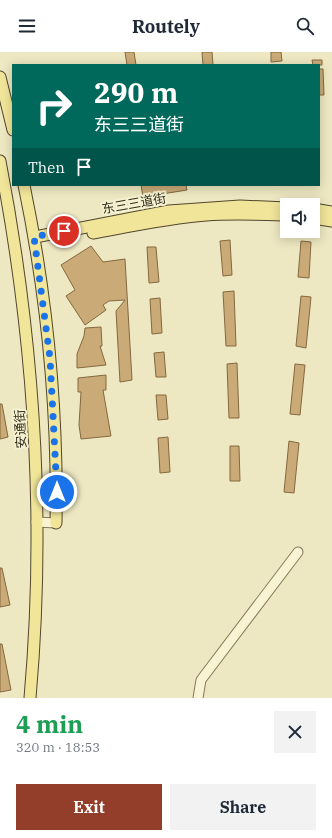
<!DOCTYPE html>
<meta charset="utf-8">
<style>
body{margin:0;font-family:"IBM Plex Serif","Noto Sans SC",serif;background:#f2f2f3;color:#1f2937;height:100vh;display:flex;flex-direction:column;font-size:15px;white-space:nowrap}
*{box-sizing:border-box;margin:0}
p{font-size:13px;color:#747a83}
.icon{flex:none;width:22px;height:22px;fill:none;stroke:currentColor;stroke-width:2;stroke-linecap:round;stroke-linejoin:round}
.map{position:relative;height:646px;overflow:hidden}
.panel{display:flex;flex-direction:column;background:#fff;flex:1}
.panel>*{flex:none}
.guide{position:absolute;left:12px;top:12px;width:308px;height:122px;border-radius:0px;box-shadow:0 2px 10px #0003;background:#00695c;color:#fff;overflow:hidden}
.controls{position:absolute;left:280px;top:146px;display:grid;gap:8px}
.controls a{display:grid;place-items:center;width:40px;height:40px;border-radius:0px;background:#fff;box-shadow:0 2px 10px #0003;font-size:20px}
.pin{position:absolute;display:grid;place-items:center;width:34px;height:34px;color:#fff;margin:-17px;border:2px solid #fff;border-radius:50%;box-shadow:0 1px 4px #0007}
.me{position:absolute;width:44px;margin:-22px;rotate:0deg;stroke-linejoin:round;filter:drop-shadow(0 0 3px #0008)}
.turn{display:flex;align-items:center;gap:14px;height:84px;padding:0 16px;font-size:18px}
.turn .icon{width:52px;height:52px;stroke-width:2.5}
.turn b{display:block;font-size:28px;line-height:34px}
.then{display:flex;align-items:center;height:38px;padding:0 16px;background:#0003;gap:8px;font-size:15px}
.round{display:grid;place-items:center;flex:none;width:42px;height:42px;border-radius:0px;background:#f2f2f3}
.overview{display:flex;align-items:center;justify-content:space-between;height:68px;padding:0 16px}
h1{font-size:24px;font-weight:700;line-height:30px;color:#1e9e55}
.action{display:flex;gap:8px;margin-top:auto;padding:8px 16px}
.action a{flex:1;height:46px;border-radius:0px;background:#933e2a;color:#fff;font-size:16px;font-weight:700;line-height:46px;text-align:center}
.action a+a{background:#f2f2f3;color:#1f2937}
header{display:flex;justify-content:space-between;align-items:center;height:52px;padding:0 16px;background:#fff;font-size:18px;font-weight:700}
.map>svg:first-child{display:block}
.building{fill:#caaa77;stroke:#84683f}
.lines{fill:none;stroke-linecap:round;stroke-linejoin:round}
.minor-casing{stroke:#857959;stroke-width:11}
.major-casing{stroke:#53462d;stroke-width:13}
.minor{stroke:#f8f4d3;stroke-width:9}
.major{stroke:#f0e599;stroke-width:11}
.route{stroke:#1a73e8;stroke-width:7;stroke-dasharray:0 12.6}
.labels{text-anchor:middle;stroke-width:4;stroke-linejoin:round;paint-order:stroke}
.street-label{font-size:13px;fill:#352d1d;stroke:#f4f1d0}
</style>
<header><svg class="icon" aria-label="menu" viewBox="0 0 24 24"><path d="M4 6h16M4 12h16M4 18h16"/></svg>Routely<svg class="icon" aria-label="search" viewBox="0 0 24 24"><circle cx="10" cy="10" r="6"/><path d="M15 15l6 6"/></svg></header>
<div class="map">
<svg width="332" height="646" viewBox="0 0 332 646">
<rect width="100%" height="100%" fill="#ede8c1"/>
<g class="building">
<polygon points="125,0 134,0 136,13 127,13"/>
<polygon points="202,0 212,0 213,13 203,13"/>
<polygon points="271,0 281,0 282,9 271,10"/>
<polygon points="312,8 322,8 322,13 313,13"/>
<polygon points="319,17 323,17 324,43 319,43"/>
<polygon points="141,133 186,133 187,138 143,145"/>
<polygon points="230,188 232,223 223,224 220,189"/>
<polygon points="301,189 311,190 309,226 298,225"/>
<polygon points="91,194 103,210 125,207 132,328 120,330 116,259 125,248 109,249 103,253 106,258 85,273 66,244 75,238 61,213"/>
<polygon points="147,195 156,195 159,230 149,231"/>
<polygon points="234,239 236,294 226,294 223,240"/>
<polygon points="301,244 311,245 306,296 296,294"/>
<polygon points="160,246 162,281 152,282 150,247"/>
<polygon points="101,275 102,294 100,294 106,313 77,316 77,302 84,284 85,276"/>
<polygon points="164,300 166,325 156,325 154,301"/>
<polygon points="237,311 239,366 229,366 227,312"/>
<polygon points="295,312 305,313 300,363 290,362"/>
<polygon points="106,323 106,338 103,338 111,384 81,387 79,373 81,340 78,340 78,326"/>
<polygon points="156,343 166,343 168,367 158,368"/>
<polygon points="0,352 2,352 8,385 0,387"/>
<polygon points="168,385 170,420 160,421 158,386"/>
<polygon points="289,389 299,391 294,441 284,440"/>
<polygon points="230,394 239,394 240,429 230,429"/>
<polygon points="0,516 2,516 10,553 0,555"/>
<polygon points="0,592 2,592 11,638 0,640"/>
</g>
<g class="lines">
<defs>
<g id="minor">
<polyline points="36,470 56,471"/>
<polyline points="198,646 201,628 298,500"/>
</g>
<g id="major">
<polyline points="0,25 13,78"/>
<path d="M0 109C34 286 46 466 30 646"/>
<path d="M24 133C47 244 58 358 56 471"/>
<polyline points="313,157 332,160"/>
<polyline points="313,166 332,169"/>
<path d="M93 181C131 174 168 166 206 163 231 161 257 162 283 163"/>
<polyline points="35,185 169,159 240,154 287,156"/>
</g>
</defs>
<use href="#minor" class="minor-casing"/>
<use href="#major" class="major-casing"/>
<use href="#minor" class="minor"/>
<use href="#major" class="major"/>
</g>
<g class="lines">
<polyline class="route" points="57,440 50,306 34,185 64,179"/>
</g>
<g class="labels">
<g class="street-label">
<text transform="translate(134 151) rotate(-10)" y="5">东三三道街</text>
<text transform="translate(20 377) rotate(-93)" y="5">安通街</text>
</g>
</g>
</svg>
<div class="controls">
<a><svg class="icon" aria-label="sound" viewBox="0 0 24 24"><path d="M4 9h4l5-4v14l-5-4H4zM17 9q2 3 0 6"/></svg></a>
</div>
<div class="pin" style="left:64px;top:179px;background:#d93025"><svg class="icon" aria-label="arrive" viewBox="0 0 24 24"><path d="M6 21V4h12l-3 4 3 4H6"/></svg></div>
<svg class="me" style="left:57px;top:440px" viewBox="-20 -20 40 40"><circle r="17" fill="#1a73e8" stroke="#fff" stroke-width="3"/><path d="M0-11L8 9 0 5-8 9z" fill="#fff"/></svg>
<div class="guide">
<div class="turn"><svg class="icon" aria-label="right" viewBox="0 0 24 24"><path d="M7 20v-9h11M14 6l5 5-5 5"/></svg><div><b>290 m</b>东三三道街</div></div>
<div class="then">Then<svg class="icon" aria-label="arrive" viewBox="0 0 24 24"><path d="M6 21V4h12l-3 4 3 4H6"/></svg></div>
</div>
</div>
<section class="panel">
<div class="overview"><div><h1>4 min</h1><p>320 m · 18:53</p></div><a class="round"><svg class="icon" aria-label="close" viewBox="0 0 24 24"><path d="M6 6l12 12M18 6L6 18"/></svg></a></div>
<div class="action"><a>Exit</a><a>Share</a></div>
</section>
